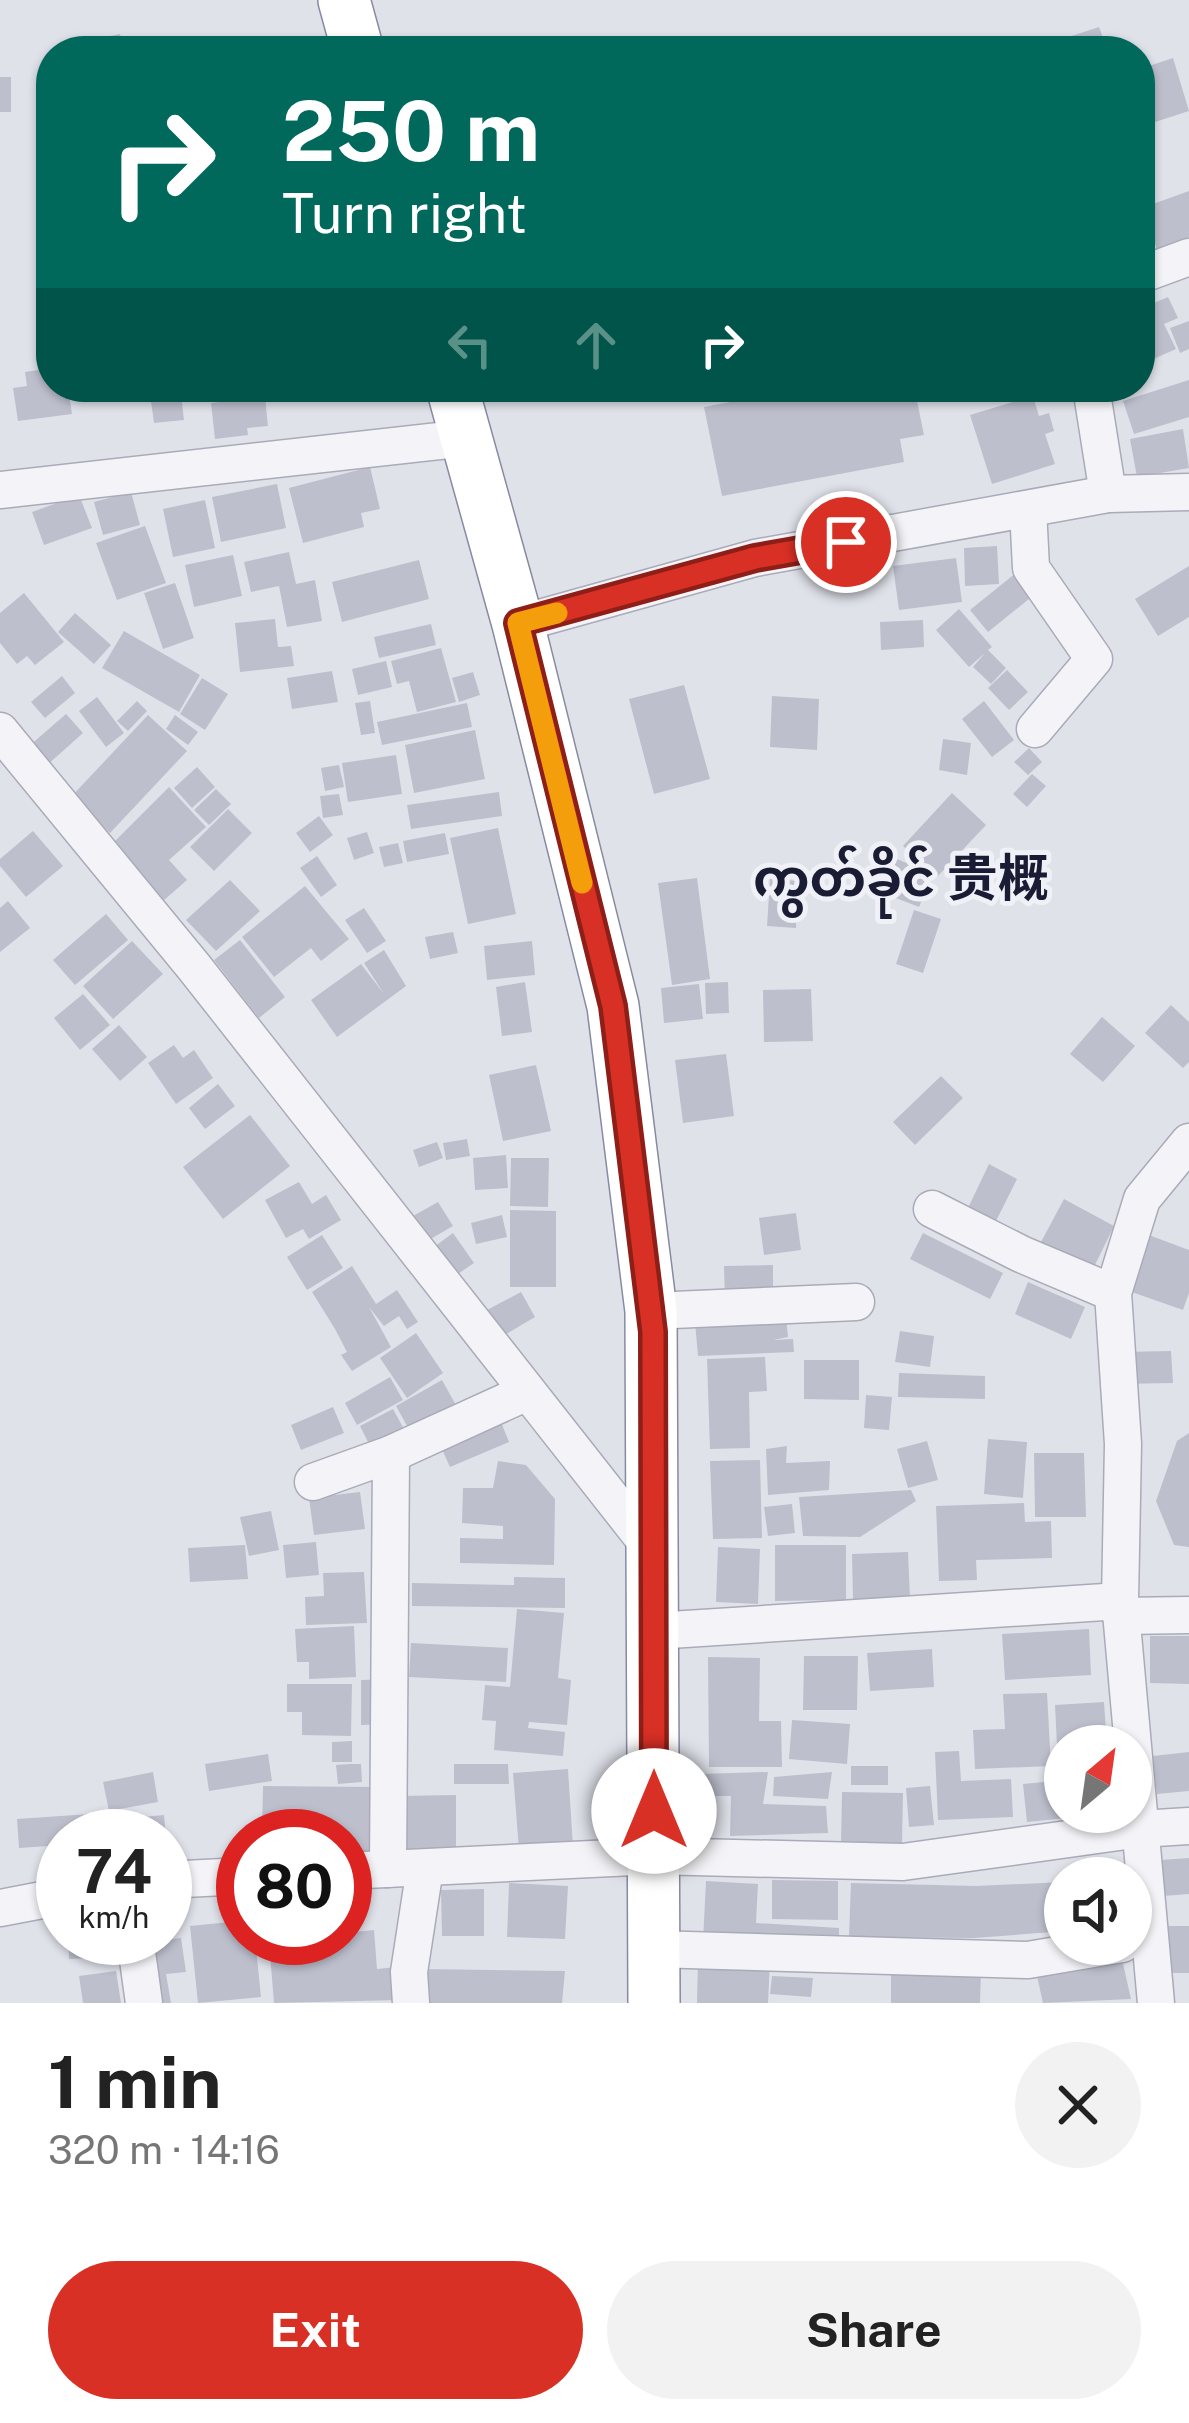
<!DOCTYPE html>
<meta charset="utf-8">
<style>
body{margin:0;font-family:"Public Sans","Noto Sans SC","Noto Sans Myanmar",sans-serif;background:#f2f2f2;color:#222;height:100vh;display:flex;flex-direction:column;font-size:45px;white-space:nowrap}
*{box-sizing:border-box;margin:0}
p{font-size:39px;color:#767676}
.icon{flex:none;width:66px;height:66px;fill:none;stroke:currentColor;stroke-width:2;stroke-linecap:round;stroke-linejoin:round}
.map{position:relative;height:2003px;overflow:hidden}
.panel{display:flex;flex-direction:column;background:#fff;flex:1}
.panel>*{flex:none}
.guide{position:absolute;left:36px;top:36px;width:1119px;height:366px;border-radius:48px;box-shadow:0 3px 9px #0004;background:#00695c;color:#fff;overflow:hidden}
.needle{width:78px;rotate:29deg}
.fabs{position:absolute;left:1044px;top:1725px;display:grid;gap:24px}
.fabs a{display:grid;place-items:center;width:108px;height:108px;border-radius:50%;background:#fff;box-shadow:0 3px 9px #0004;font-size:60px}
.speed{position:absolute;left:36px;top:1809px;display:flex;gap:24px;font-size:60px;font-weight:700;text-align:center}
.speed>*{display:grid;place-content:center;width:156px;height:156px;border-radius:50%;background:#fff;box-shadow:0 3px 9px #0004;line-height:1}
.speed small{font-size:30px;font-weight:400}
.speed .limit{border:18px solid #d22;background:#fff;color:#111}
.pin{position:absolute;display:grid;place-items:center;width:102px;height:102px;color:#fff;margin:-51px;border:6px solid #fff;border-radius:50%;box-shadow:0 3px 12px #0007}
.me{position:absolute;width:132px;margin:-66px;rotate:0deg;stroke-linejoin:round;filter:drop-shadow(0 0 9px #0008)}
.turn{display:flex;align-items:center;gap:42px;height:252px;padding:0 48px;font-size:54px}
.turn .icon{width:156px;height:156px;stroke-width:2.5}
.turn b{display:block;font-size:84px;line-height:102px}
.lanes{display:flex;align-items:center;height:114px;padding:0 48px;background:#0003;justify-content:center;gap:60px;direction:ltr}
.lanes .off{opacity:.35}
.round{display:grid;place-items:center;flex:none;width:126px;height:126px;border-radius:63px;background:#f2f2f2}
.head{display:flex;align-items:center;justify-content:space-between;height:204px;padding:0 48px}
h1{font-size:72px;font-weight:700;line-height:90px}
.action{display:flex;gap:24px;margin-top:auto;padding:24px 48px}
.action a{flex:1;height:138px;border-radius:72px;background:#d93025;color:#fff;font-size:48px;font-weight:700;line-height:138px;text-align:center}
.action a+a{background:#f2f2f2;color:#222}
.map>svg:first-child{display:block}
.building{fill:#bdbfcd}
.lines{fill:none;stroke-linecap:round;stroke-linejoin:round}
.minor-casing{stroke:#a9abb8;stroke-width:39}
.highway-casing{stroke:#878aa2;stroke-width:54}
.minor{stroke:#f4f4f8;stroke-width:36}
.highway{stroke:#fff;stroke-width:51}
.route-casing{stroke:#8d1f18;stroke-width:30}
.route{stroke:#d93025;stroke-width:21}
.slow{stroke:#f59e0b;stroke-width:21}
.labels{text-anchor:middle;stroke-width:10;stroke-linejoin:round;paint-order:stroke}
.district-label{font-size:51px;font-weight:bold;fill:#1a1c34;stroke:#f0f1f7}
</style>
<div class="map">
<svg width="1189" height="2003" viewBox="0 0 1189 2003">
<rect width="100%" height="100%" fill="#e0e2ea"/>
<g class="building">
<polygon points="1099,27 1108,51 1029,51 1029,50"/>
<polygon points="120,34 124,51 87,51 85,41"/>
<polygon points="1173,58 1189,111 1152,123 1144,99 1140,101 1140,69"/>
<rect x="0" y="77" width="11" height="35"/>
<polygon points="1189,191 1189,237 1157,249 1142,208"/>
<polygon points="1168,297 1178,318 1164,324 1176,349 1140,365 1140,309"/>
<polygon points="1189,321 1189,349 1180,353 1170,328"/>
<polygon points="51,368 51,387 68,387 72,414 18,421 13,388 27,386 25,372"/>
<polygon points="1189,380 1189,417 1134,434 1123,401"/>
<polygon points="149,387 180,387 184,420 154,423"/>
<polygon points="192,387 303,387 303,391 193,402"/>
<polygon points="809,387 890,387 892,400 916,396 924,435 900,439 904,462 722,496 704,407"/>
<polygon points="1033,396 1039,416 1049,413 1054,431 1045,434 1055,464 992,484 970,415"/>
<polygon points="265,397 268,426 247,428 248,435 215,439 211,403"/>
<polygon points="1183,429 1189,468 1137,477 1130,439"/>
<polygon points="370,467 380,509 361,513 364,527 303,543 289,488"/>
<polygon points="277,484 286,528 221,542 212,497"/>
<polygon points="131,492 140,525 103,535 94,502"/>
<polygon points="79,495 92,528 44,545 32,512"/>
<polygon points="205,500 215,548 173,557 163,509"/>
<polygon points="145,526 166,583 117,600 96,543"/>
<polygon points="997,546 999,584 965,586 964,548"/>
<polygon points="289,552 296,584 315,580 322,621 287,627 279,586 251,592 244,562"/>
<polygon points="233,555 242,596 194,607 185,565"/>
<polygon points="956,558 962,602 899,610 893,566"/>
<polygon points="419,560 429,599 342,622 332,582"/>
<polygon points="1189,566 1189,617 1158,636 1135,599"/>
<polygon points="1022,568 1040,590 988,632 970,610"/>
<polygon points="175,583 194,638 163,649 144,593"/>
<polygon points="24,593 64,642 35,665 27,656 17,664 0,643 0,613"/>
<polygon points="959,609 992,647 988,650 1006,668 991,684 973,667 985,653 969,667 936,630"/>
<polygon points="75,613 111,645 94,664 58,632"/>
<polygon points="275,619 278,647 291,646 294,666 240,672 235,623"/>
<polygon points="923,620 924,647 881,650 880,622"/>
<polygon points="431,624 436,645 379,658 374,637"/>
<polygon points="124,631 200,675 179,712 102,668"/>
<polygon points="441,648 456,702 417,712 409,681 397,684 391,661"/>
<polygon points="386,661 392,687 358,695 352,669"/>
<polygon points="1007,670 1028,692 1009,710 988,688"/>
<polygon points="332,671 338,702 292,709 287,678"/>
<polygon points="473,672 480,695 459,702 452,678"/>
<polygon points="62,676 75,693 45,718 31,702"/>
<polygon points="202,678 228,694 205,730 180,714"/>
<polygon points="684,685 710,779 654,794 629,699"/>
<polygon points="772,696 819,699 817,750 770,747"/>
<polygon points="97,697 124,733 106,747 79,711"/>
<polygon points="137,701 147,711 128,731 117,721"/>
<polygon points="370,701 375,733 361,735 355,703"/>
<polygon points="984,701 1014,740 992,757 962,719"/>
<polygon points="467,703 472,727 382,745 377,722"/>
<polygon points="66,714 83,733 46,766 28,747"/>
<polygon points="148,715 187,751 110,833 71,797"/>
<polygon points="175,715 198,732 188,745 166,729"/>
<polygon points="475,730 485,779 414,793 405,745"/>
<polygon points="943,739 971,743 967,775 939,770"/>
<polygon points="1029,748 1042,762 1028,775 1014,762"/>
<polygon points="396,755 402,794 348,802 342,763"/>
<polygon points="339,765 344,787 325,791 321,768"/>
<polygon points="197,767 215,787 192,808 174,788"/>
<polygon points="1032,774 1046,786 1027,807 1013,794"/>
<polygon points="169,787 206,827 169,860 187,880 163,901 112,844"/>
<polygon points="216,789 231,804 209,825 194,810"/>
<polygon points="499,792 502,816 411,829 407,805"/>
<polygon points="952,793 986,825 937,877 903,846"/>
<polygon points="339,794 343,815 323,818 320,796"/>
<polygon points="228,809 252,833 214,871 190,847"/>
<polygon points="319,816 333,835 310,852 296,833"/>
<polygon points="498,828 516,914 468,924 450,838"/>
<polygon points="33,831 63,866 26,897 0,866 0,859"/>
<polygon points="367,832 374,853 354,860 347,838"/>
<polygon points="445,833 449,854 407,862 403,841"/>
<polygon points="398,843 403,863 384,867 379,847"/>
<polygon points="317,856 337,885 321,897 300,868"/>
<polygon points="892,857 933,874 919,907 878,891"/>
<polygon points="697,878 710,979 672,985 658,883"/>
<polygon points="770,879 798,881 796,928 767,926"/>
<polygon points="230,880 260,911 216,951 186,920"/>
<polygon points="305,886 349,939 321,961 311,948 274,977 242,937"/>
<polygon points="8,901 30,928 0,952 0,908"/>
<polygon points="364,908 386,941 367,953 345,920"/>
<polygon points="914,910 941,919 923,973 896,964"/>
<polygon points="106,914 128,940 75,985 53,960"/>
<polygon points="453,932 458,953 430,959 425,937"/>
<polygon points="240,940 285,997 259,1018 214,960"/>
<polygon points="132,941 163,974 113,1019 83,986"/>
<polygon points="532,941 535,975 487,980 484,946"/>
<polygon points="384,950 406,986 337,1037 311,1000 361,964 384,994 364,963"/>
<polygon points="525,982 532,1032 502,1036 496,987"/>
<polygon points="728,982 729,1013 706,1014 705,983"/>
<polygon points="699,984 703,1019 664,1023 661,988"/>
<polygon points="811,989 813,1041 764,1042 763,990"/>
<polygon points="83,994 110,1025 80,1050 54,1018"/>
<polygon points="1171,1005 1189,1022 1189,1062 1183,1068 1145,1033"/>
<polygon points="1102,1017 1135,1046 1103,1082 1070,1054"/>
<polygon points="119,1025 147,1057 120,1081 92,1049"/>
<polygon points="174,1045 183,1058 194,1050 213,1078 176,1104 148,1063"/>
<polygon points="726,1054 734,1116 683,1123 675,1060"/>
<polygon points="536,1065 551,1131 503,1141 489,1075"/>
<polygon points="941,1076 963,1098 915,1145 893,1122"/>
<polygon points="218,1084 235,1106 205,1129 189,1108"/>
<polygon points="250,1115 290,1166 223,1219 183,1167"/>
<polygon points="467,1139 470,1156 446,1160 443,1143"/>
<polygon points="437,1142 443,1158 419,1167 413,1150"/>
<polygon points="506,1155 508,1188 475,1190 473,1158"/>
<polygon points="511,1158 549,1158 548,1207 510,1206"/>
<polygon points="989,1164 1017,1179 996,1221 968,1208"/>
<polygon points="299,1182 312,1204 326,1195 341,1220 309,1239 303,1229 286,1238 265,1200"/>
<polygon points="1064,1199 1114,1226 1092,1271 1041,1242"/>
<polygon points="438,1202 453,1226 427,1241 413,1216"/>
<polygon points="510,1210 556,1211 556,1287 510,1287"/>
<polygon points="796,1213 801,1250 764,1255 759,1218"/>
<polygon points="502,1215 507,1237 476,1244 471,1223"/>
<polygon points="453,1233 474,1263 455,1276 434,1247"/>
<polygon points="923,1233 1003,1273 990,1299 910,1259"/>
<polygon points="1146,1234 1189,1250 1189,1293 1183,1310 1126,1290"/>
<polygon points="322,1235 343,1268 307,1290 287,1257"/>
<polygon points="773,1265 773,1300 725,1300 724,1266"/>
<polygon points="352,1266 376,1304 397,1290 418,1322 407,1329 399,1316 384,1326 369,1307 391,1347 352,1371 341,1355 347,1352 335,1329 312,1292"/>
<polygon points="1028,1282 1085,1307 1071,1339 1015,1314"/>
<polygon points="521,1292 535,1317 503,1336 487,1310"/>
<polygon points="786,1316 788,1337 773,1340 793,1339 794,1352 698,1356 695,1322"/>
<polygon points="900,1331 934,1336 930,1367 895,1362"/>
<polygon points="416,1333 443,1373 407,1398 380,1358"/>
<polygon points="1171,1351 1173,1383 1121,1384 1119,1352"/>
<polygon points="765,1357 767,1391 749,1392 750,1448 710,1449 707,1359"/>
<polygon points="804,1360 859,1360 859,1400 804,1399"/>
<polygon points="899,1373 985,1376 985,1399 898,1397"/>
<polygon points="390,1377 403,1400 357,1425 345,1403"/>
<polygon points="442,1380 457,1407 411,1433 396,1406"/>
<polygon points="866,1395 892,1397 889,1430 864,1428"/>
<polygon points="333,1407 344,1433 301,1450 291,1425"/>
<polygon points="393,1409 405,1431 371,1448 360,1426"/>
<polygon points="501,1422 509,1442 450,1467 441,1447"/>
<polygon points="1189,1433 1189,1547 1174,1545 1156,1501 1177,1441"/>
<polygon points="988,1439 1027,1442 1023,1498 984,1494"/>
<polygon points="927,1441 938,1480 908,1488 897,1449"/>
<polygon points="787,1446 786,1463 830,1461 829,1490 768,1495 766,1449"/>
<polygon points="1034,1453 1084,1453 1086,1517 1035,1517"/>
<polygon points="760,1460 762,1538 713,1539 710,1461"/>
<polygon points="498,1461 526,1465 555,1499 554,1565 460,1563 460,1538 503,1539 503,1526 462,1523 463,1488 493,1488"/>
<polygon points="911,1490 916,1501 860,1537 803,1536 799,1497"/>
<polygon points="360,1492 365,1529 314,1535 309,1498"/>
<polygon points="1024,1503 1025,1522 1051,1521 1052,1558 976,1560 977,1580 939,1581 936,1506"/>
<polygon points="792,1504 795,1533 768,1536 764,1507"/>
<polygon points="271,1511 279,1550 249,1556 240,1517"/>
<polygon points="316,1542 319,1575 286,1578 283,1545"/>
<polygon points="245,1545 248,1579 190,1582 188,1548"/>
<polygon points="775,1545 846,1545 846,1600 775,1601"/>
<polygon points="718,1547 760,1549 758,1604 716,1602"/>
<polygon points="908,1552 910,1598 853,1600 852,1554"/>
<polygon points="364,1572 367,1623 306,1625 305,1597 324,1596 323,1573"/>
<polygon points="514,1577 565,1578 565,1608 412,1606 412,1583 514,1585"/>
<polygon points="517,1609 564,1613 558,1678 571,1680 567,1725 529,1722 528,1728 565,1732 563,1756 494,1750 496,1721 482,1720 485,1685 510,1687"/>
<polygon points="354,1626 356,1677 309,1679 309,1662 297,1662 295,1629"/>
<polygon points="1089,1629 1091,1675 1005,1680 1002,1634"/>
<polygon points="1150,1636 1189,1636 1189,1684 1150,1683"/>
<polygon points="411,1643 508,1648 506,1682 409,1677"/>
<polygon points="932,1649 934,1687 870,1691 867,1653"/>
<polygon points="804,1656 858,1656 857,1710 803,1710"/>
<polygon points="708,1657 760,1658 759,1721 781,1721 782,1767 709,1767"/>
<polygon points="385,1679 386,1724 361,1725 361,1680"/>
<polygon points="287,1684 352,1684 351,1736 302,1735 302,1712 287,1712"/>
<polygon points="1047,1693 1051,1766 975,1769 973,1730 1005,1729 1003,1694"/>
<polygon points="1104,1702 1107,1746 1065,1746 1065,1765 1058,1766 1055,1705"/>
<polygon points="792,1720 850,1724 847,1764 789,1759"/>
<polygon points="352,1741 352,1762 332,1762 332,1742"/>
<polygon points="959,1751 961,1781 1011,1779 1013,1817 938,1820 935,1752"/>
<polygon points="1189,1752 1189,1791 1157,1794 1153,1756"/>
<polygon points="268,1754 272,1781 209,1791 205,1764"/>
<polygon points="350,1764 361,1764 362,1782 338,1784 336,1765"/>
<polygon points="454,1764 508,1764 509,1784 454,1784"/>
<rect x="851" y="1766" width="37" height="19"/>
<polygon points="568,1769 573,1846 519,1850 513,1773"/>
<polygon points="153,1772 158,1802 109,1811 103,1782"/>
<polygon points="768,1772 763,1804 826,1806 828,1833 730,1836 731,1796 703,1796 700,1774"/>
<polygon points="832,1772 828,1799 773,1796 774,1777"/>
<polygon points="1065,1780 1065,1812 1097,1812 1097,1815 1027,1822 1023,1784"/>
<polygon points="263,1786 374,1787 374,1853 345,1853 345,1836 287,1836 287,1829 262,1829"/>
<polygon points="930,1786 934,1825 909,1827 906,1788"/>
<polygon points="842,1792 903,1793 902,1843 841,1842"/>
<polygon points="456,1795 456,1856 398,1857 397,1796"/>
<polygon points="90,1814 92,1836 63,1836 63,1845 19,1848 17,1819"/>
<polygon points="164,1815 166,1836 102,1836 100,1821"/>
<polygon points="1189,1858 1189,1894 1163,1896 1160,1860"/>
<polygon points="772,1880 838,1881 838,1920 772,1919"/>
<polygon points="706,1881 758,1884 756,1923 839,1928 839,1947 703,1941"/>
<polygon points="1065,1882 1065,1931 975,1938 849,1937 851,1883 976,1886"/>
<polygon points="509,1883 568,1886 565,1939 507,1937"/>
<polygon points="484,1889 484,1936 442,1936 441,1890"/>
<polygon points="243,1900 243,1938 255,1938 261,1997 198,2003 190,1926 230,1922 228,1902"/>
<polygon points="1168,1926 1189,1926 1189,1973 1169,1973"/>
<polygon points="374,1930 377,1969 396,1967 399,2000 274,2003 269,1942 345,1938 345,1933"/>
<polygon points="68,1938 123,1938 124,1957 69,1959"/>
<polygon points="181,1938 186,1972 166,1974 171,2003 150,2003 142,1943"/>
<polygon points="698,1958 770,1961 768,2003 697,2003"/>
<polygon points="1122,1959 1131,1999 1043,2003 1037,1976"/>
<polygon points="421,1969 565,1971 562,2003 426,2003"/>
<polygon points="891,1970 981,1971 980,2003 891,2003"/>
<polygon points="116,1971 121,2003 83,2003 79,1976"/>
<polygon points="772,1976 813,1978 811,1997 770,1994"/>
</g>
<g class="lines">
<defs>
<g id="minor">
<polyline points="1140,275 1189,257"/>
<polyline points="1091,387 1108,494"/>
<polyline points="0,490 466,438"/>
<polyline points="1028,509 1031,568 1094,659 1035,729"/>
<polyline points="518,624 755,558 1108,494 1189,492"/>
<polyline points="0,731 194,967 654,1552"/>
<polyline points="932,1209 1021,1254 1113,1293"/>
<polyline points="651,1311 856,1302"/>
<polyline points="313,1482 391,1454 527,1392"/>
<polyline points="1121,1616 1189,1615"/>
<polyline points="654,1631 1120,1601"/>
<polyline points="388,1869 391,1454"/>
<polyline points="345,1871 654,1856 903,1862 1140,1829 1189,1826"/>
<polyline points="165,1880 243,1876"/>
<polyline points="0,1908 63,1896"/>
<polyline points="135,1938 144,2003"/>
<polyline points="654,1949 1028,1960 1122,1944"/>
<polyline points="411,2003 409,1972 425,1868"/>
<polyline points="1156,2003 1120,1601 1123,1444 1113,1293 1142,1199 1189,1142"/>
</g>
<g id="highway">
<polyline points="344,0 358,51"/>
<polyline points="452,387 518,624 613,1006 651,1311 654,2003"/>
</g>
</defs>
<use href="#minor" class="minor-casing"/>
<use href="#highway" class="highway-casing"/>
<use href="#minor" class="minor"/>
<use href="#highway" class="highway"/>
</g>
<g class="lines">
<defs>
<polyline id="route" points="654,1811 653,1332 613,1006 518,623 755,558 846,542"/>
</defs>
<use href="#route" class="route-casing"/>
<use href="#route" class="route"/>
<polyline class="slow" points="557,613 518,623 582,883"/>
</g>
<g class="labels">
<g class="district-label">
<text x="901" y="896">ကွတ်ခိုင် 贵概</text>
</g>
</g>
</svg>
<div class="fabs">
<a><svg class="needle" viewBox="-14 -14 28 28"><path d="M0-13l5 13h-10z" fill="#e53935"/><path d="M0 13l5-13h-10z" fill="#767676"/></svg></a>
<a><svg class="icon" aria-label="sound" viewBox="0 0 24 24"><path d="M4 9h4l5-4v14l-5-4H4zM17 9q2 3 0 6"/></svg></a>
</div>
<div class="speed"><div>74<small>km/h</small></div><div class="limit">80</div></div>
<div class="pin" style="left:846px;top:542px;background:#d93025"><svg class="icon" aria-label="arrive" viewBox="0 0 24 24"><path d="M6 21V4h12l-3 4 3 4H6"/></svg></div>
<svg class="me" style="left:654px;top:1811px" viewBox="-20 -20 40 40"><circle r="19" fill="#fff"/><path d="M0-13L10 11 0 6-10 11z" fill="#d93025"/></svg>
<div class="guide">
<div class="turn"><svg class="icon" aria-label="right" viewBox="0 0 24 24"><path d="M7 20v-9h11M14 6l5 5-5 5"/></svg><div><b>250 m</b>Turn right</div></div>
<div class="lanes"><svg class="icon off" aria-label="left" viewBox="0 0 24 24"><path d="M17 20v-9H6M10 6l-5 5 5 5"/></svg><svg class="icon off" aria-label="ahead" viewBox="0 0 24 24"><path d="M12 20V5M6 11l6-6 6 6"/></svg><svg class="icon" aria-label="right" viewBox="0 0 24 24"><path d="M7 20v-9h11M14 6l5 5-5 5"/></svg></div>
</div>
</div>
<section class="panel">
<div class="head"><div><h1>1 min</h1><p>320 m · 14:16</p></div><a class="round"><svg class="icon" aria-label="close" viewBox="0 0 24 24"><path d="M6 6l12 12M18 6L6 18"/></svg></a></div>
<div class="action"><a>Exit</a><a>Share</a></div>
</section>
